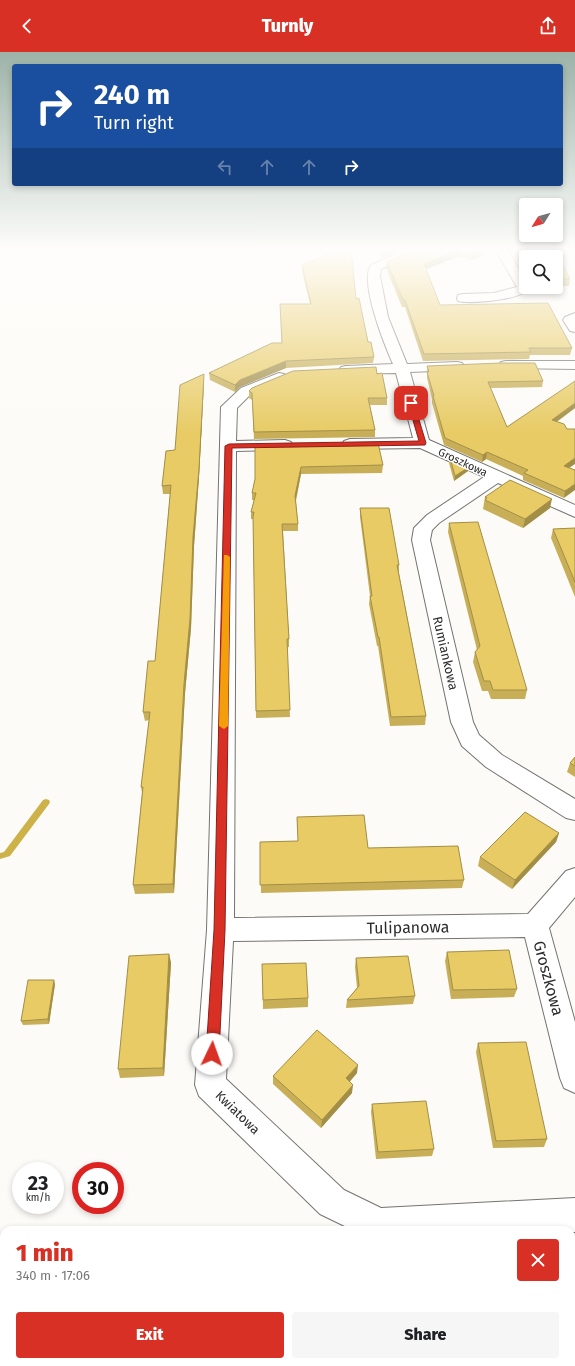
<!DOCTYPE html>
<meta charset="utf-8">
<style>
body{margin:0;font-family:"Fira Sans",sans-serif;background:#f6f6f6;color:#202124;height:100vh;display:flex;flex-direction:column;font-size:15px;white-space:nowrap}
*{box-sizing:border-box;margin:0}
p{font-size:13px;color:#757577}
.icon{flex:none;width:22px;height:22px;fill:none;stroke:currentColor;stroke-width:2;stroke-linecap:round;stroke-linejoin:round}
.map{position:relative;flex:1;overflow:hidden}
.panel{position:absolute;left:0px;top:1174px;width:575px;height:140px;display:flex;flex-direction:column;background:#fff;border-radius:12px 12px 0 0;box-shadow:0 2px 6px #0003}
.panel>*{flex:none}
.banner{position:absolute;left:12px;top:12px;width:551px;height:122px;border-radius:4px;box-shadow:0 2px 6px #0003;background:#1a4fa0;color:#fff;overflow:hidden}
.needle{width:26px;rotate:233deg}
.tools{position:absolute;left:519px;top:146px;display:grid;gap:8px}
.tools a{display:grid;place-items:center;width:44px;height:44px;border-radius:4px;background:#fff;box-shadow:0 2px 6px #0003;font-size:20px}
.speed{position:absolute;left:12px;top:1110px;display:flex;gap:8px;font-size:20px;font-weight:700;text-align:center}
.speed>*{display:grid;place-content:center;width:52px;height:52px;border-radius:50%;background:#fff;box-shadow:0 2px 6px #0003;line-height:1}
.speed small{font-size:10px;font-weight:400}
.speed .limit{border:6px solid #d22;background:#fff;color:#111}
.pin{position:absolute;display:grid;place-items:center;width:34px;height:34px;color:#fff;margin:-17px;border-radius:8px;box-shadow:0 2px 6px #0006}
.me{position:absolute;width:44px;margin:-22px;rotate:3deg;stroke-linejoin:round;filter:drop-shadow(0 0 3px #0008)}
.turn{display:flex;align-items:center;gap:14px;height:84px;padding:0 16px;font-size:18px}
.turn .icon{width:52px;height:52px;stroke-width:2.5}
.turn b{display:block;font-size:28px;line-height:34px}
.lanes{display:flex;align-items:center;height:38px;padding:0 16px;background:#0003;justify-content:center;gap:20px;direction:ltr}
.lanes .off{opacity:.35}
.round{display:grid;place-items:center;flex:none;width:42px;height:42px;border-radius:4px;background:#f6f6f6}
.overview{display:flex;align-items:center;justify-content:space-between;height:68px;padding:0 16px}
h1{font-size:24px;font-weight:800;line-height:30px;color:#d93025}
.button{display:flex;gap:8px;margin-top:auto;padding:8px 16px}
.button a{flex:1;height:46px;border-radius:4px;background:#d93025;color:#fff;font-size:16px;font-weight:800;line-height:46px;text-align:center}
.button a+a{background:#f6f6f6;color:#202124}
header{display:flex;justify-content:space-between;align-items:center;height:52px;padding:0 16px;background:#d93025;color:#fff;font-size:18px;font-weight:800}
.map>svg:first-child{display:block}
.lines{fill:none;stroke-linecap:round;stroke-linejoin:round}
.stream{fill:#cdb149;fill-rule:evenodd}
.street-casing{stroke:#747370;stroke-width:2}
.street{fill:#fff;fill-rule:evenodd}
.wall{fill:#c8af57}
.shaded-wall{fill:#a28e47}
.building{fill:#e8cb65;stroke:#a28e47}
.route{fill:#d93025;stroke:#8d1f18}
.slow{fill:#f59e0b}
.labels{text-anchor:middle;stroke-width:3;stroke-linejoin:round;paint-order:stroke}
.far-street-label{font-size:11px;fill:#2d2c2b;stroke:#fff}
.street-label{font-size:13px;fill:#2d2c2b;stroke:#fff}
.near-street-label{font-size:16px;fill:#2d2c2b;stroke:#fff}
</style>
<header><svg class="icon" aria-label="back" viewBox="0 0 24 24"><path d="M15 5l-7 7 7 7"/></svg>Turnly<svg class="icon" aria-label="share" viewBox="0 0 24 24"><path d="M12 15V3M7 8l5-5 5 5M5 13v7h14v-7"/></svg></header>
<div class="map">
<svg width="575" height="1314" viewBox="0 0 575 1314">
<rect width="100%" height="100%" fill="#fcfbf7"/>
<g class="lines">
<polygon class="stream" points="46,747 49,748 50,750 49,752 10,804 0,807 0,801 4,800 43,748"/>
<defs>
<g id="street">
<path d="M407 197H424L422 199 385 215 381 217 380 224 388 265 407 312 457 310 462 311 464 314 462 317 457 318 410 320 429 388 575 453V465L498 431 439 471 432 478 430 488 473 670 479 683 502 703 575 747V768L566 766 486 715 462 694 451 670 412 488 414 476 427 463 484 425 420 396 350 397 344 395 342 392 344 389 350 387 413 386 396 321 346 322 341 321 339 318 341 315 346 314 393 312C385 294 359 230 371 213Z"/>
<path d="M495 197H507L526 229V235L530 236C522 248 472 252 458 249L457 246 458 243 463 242 494 241 517 235Z"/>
<polygon points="575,261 575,280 570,279 563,268 565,265"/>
<polygon points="506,309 575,309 575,317 501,316 499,313 501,310"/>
<polygon points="279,321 284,322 286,325 284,328 251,342 237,356 236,389 285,388 291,390 293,393 291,396 285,398 236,399 234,866 528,862 566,819 575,816 575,845 549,876 575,970 575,1041 564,1036 560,1026 525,885 233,889 226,1027 344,1138 381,1156 575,1146 575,1180 571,1180 571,1178 353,1178 320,1162 199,1044 195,1033 207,878 221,355 241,336"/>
</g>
</defs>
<use href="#street" class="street-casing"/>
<use href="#street" class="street"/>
</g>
<g class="wall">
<polygon points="378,197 403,197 382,206"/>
<polygon points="416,197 494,197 494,198 472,208 459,204 426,217 440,253 572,296 570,303 530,303 529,307 423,309 405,255 402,255 386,216 387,210"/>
<polygon points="523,197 555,197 570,227 569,234 556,234 556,205 527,205"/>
<polygon points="302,213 356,247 368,290 374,305 373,311 286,316 240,335 235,340 210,328 209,321 282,291 280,252 310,252 302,219"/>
<polygon points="427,314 543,329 542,335 491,336 507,375 575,356 557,370 570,416 575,418 564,446 523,428 523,424 486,407 482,410 444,393 432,351 432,347 427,326"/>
<polygon points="377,322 387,346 387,353 370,353 375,378 375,385 254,387 252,348 249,346 249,339"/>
<polygon points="204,330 199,425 194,494 191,576 185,641 174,841 135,842 133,833 142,741 141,735 149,668 145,669 143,660 155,609 170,442 163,442 162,434"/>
<polygon points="255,393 383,413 382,421 301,422 296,449 298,472 298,479 283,479 289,587 289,595 287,595 290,665 256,666 253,467 251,467 251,460 254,448 252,448 252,441 255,427"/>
<polygon points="450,406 469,415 468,419 454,429 449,411"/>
<polygon points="485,445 550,456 523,476 483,457"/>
<polygon points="360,456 399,513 399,521 426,664 425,673 390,674 378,594 377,594 369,552 370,544 360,465"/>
<polygon points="449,471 527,638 525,647 491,647 488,639 482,639 473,610 475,600 477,598 448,480"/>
<polygon points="575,476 575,545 551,486 553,477"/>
<polygon points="575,705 575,725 567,720 570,711"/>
<polygon points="297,765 368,796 464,828 462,836 261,841 260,790 298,789"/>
<polygon points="559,781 556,790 512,837 478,814 480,805"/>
<polygon points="447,900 517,937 514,945 451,947 445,909"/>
<polygon points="169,902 171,911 164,1024 120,1026 118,1017"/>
<polygon points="356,906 415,944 413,952 346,956 347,948 357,936 355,915"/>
<polygon points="262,912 308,946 308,955 263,957"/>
<polygon points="55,932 49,972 23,973 21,969"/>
<polygon points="478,991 547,1087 544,1095 493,1096 476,1000"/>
<polygon points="357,1021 350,1029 352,1041 321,1076 273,1032 273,1024"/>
<polygon points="372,1052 434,1097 432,1104 376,1107 371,1060"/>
<polygon points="394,1310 454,1310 453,1314 394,1314"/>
<polygon points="492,1310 571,1310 575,1314 493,1314"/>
</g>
<g class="shaded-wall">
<polygon points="389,197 403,197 382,206 382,200"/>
<polygon points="483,197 494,197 494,198 472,208 472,202"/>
<polygon points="460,198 459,204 424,218 424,212"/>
<polygon points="286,309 286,316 240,335 235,340 235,333 240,328"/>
<polygon points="204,322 204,330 199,425 194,494 191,576 185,641 174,841 173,832 193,485"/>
<polygon points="575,351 575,356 550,374 552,368"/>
<polygon points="487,400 486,407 482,410 483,403"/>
<polygon points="575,406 575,412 563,420 564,414"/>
<polygon points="301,415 301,422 295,451 295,444"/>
<polygon points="469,415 468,419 454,429 455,424"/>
<polygon points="575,432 575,438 564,446 565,439"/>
<polygon points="552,447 550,456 523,476 525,467"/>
<polygon points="559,781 556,790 512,837 515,828"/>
<polygon points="169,902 171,911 164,1024 163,1016"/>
<polygon points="54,928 55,932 49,972 48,967"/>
<polygon points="358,1013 357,1021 346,1034 346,1026"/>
<polygon points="353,1033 352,1041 321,1076 322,1068"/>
</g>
<g class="building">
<polygon points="341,197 351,197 356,247 359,246 368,290 371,290 374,305 286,309 240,328 235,333 209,321 272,291 282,291 280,252 311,252 302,213"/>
<polygon points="381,197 389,197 382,200"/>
<polygon points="416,197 483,197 472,202 460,198 424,212 440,253 548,251 572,296 529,296 531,300 424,302 405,248 403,248 387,210"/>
<polygon points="528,197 555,197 570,227 556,227 556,205 533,205"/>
<polygon points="501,311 535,311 543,329 488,330 507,375 575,329 575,351 552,368 564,372 567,377 575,377 575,406 564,414 575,418 575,432 565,439 524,421 528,418 487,400 483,403 445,386 433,344 434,344 427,320 429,320 427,314"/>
<polygon points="376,315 377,322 382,321 387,346 368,346 375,378 254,380 252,341 249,339 252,336 293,319"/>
<polygon points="204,322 199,417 193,485 190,567 184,632 173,832 133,833 143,735 141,735 150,660 143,660 148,609 155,609 171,433 162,434 166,399 175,398 180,333"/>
<polygon points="378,391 383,413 301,415 295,444 298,472 282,472 289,587 287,587 290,658 256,659 253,465 254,460 251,460 256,441 252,441 255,427 255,393"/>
<polygon points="450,406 469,415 455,424"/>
<polygon points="510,428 552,447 525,467 485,448 487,446 485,445"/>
<polygon points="360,456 389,456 399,513 397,513 426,664 391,665 379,585 378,585 370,544 372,544"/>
<polygon points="478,470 527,638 493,638 490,629 484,629 475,600 480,594 449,471"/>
<polygon points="575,476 575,530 553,477"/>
<polygon points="575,705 575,714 570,711"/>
<polygon points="525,760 559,781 515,828 480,805"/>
<polygon points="364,763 368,796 458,794 464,828 260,833 260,790 298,789 297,765"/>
<polygon points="509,898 517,937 453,938 447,900"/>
<polygon points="169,902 163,1016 118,1017 129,904"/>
<polygon points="408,904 415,944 347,948 359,934 356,906"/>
<polygon points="306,911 308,946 263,948 262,912"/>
<polygon points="28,928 54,928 48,967 21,969"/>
<polygon points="317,978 358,1013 346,1026 353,1033 322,1068 273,1024"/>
<polygon points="526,990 547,1087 496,1089 478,991"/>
<polygon points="426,1049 434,1097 378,1100 372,1052"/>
<polygon points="571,1244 575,1262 575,1314 499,1314 499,1310 571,1310"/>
<polygon points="396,1310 433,1310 396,1313"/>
</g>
<linearGradient id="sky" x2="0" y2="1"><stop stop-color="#9db3a8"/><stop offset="0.52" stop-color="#fefdfb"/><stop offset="1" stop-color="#fefdfb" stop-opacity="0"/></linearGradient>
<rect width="575" height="381" fill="url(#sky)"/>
<polygon class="route" points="409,349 414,351 426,391 425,393 232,396 225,878 219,1002 217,1006 212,1008 208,1006 206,1002 214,878 225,394 229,392 419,389 408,351"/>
<polygon class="slow" points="224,503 227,503 230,505 228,674 224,677 219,674"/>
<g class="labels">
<g class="far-street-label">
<text transform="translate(463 410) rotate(25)" y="4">Groszkowa</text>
</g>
<g class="street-label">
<text transform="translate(446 601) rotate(77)" y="5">Rumiankowa</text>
<text transform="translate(238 1060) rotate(44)" y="5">Kwiatowa</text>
</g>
<g class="near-street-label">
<text transform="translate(408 875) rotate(-1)" y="6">Tulipanowa</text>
<text transform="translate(549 926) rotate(75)" y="6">Groszkowa</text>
</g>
</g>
</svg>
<div class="tools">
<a><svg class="needle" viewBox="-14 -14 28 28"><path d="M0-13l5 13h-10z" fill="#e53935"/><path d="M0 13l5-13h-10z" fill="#757577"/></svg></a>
<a><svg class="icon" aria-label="search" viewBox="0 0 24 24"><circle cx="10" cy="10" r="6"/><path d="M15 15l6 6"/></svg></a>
</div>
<div class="speed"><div>23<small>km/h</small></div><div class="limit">30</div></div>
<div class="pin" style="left:411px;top:351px;background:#d93025"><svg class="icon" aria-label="arrive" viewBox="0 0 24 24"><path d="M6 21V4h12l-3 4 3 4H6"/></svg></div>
<svg class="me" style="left:212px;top:1002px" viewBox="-20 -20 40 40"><circle r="19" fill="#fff"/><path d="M0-13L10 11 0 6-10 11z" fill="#d93025"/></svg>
<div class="banner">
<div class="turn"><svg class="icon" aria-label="right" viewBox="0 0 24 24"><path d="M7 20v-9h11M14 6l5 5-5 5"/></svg><div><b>240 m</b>Turn right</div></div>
<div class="lanes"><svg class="icon off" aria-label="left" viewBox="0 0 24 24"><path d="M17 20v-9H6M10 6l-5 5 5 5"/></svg><svg class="icon off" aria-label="ahead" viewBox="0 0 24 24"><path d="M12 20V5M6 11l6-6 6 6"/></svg><svg class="icon off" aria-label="ahead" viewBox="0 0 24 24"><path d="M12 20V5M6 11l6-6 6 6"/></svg><svg class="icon" aria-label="right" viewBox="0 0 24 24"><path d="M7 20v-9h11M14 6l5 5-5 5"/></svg></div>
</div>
<section class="panel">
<div class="overview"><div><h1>1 min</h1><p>340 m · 17:06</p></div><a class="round" style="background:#d93025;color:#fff"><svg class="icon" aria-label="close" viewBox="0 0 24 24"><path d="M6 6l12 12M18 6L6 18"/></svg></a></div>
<div class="button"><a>Exit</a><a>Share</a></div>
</section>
</div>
